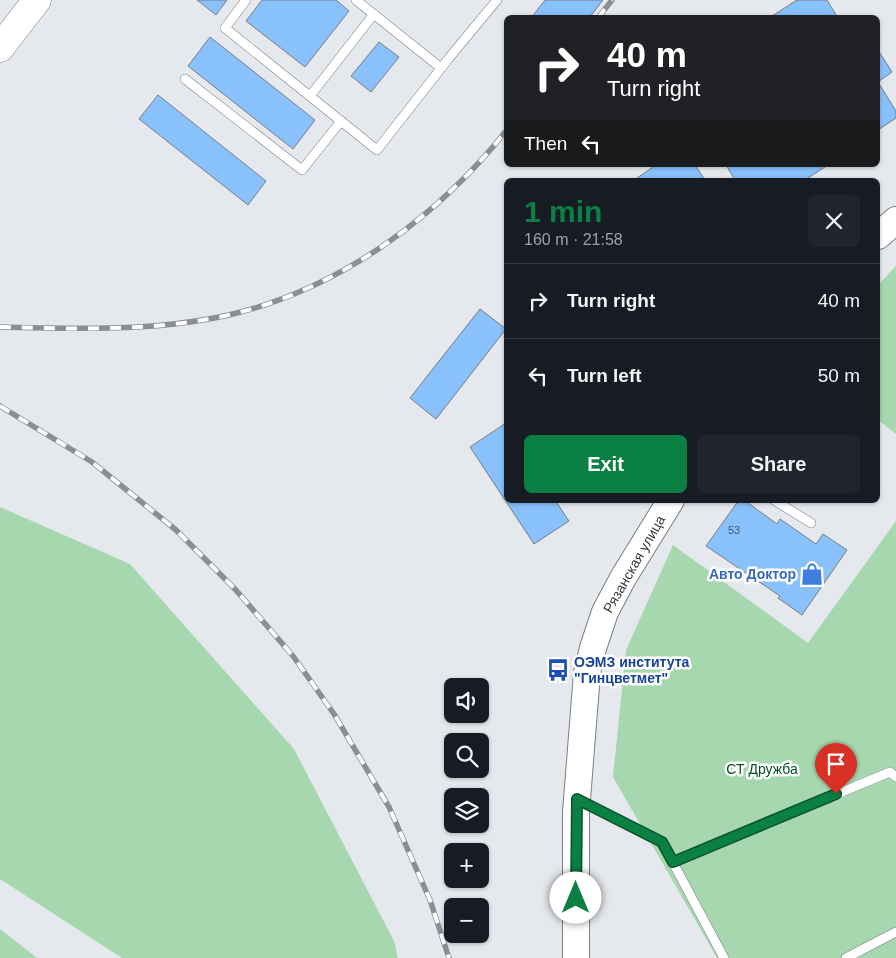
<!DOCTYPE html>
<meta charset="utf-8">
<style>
body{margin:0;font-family:Helvetica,sans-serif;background:#20242c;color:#f1f3f6;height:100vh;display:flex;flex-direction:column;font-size:19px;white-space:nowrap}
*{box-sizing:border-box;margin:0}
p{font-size:16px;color:#9ea1a6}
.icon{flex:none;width:28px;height:28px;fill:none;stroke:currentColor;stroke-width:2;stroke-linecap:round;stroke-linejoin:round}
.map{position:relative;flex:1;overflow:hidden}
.drawer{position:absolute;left:504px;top:178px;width:376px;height:325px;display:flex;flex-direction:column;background:#171b24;border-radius:8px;box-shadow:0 1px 4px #0004}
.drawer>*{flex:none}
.top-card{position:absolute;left:504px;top:15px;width:376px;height:152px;border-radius:8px;box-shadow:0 1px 4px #0004;background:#202124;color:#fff;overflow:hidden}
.tools{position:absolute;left:444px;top:678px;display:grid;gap:10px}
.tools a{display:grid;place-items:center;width:45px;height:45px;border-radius:8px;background:#171b24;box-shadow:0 1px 4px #0004;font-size:25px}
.pin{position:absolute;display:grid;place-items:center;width:42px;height:42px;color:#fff;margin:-51px -21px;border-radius:50% 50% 50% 0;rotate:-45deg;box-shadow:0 0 5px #0007}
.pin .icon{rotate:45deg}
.me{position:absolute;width:55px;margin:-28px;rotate:0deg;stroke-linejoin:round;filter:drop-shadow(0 0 4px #0008)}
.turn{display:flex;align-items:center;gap:18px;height:105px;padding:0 20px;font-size:22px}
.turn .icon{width:65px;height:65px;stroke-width:2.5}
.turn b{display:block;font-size:35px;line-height:42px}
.then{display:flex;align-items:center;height:48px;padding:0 20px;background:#0003;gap:10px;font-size:19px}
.round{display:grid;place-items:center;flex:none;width:52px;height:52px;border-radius:8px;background:#20242c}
.head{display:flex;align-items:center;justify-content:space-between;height:85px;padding:0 20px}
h1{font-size:30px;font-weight:700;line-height:38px;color:#0b8043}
.primary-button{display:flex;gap:10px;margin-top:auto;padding:10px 20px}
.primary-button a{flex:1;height:58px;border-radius:8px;background:#0b8043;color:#fff;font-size:20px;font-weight:700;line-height:58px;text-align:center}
.primary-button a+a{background:#20242c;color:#f1f3f6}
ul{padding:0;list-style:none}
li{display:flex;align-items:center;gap:15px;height:75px;padding:0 20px;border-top:1px solid #363941}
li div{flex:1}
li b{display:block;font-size:19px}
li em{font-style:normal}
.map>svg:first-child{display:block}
.green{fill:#a7d7af}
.building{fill:#89c1fd;stroke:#797d81}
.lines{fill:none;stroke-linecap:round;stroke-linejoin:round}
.lane-casing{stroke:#7a7e82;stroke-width:10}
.secondary-casing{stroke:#7a7e82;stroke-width:28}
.highway-casing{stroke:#7a7e82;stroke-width:29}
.lane{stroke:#fff;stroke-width:9}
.secondary{stroke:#fff;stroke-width:26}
.highway{stroke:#fff;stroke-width:28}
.rail-casing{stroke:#8c8f92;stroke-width:5.5}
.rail{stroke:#fff;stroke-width:4;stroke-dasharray:11;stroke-linecap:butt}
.route-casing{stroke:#07532c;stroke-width:12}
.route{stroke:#0b8043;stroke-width:9}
.labels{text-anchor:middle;stroke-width:5;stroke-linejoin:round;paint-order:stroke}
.number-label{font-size:11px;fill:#4c5a6b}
.street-label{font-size:14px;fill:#37383a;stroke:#fff}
.shop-label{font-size:14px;font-weight:bold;fill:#366cbe;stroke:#fff;text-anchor:end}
.transit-label{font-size:14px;font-weight:bold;fill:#164399;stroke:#fff;text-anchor:start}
.park-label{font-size:14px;fill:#005120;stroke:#fff}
</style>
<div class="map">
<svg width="896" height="958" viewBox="0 0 896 958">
<rect width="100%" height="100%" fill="#e5e9ee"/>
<g class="green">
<polygon points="896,266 896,434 878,420 878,285"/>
<polygon points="0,507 130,564 294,749 394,941 398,958 122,958 0,879"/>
<polygon points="896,521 896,958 717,958 613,777 626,650 673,545 808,643"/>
<polygon points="0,929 37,958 0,958"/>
</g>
<g class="building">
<polygon points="197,0 227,0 216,15"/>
<polygon points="262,0 336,0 349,11 305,67 246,21"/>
<polygon points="545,0 603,0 589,18 531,18"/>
<polygon points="797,0 827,0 838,18 769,18"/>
<polygon points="210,37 315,120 293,149 188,66"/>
<polygon points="379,42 399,57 371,92 351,76"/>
<polygon points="878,50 892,72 878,82 896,111 896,118 878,130"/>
<polygon points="158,95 266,181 248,205 139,119"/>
<polygon points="656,165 695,165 705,180 634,180"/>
<polygon points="726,165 828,165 805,180 735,180"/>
<polygon points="480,309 506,329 436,419 410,398"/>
<polygon points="506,423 506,500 555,500 569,521 534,544 470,447"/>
<polygon points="739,500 744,500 777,524 780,519 816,544 823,534 847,550 802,615 778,598 780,596 706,546"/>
</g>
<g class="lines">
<defs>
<g id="lane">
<polyline points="246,0 225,28 377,150 449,58 497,0"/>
<polyline points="356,0 441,68"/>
<polyline points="185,79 302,170 341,121"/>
<polyline points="310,96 374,14"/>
<polyline points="774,500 811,523"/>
<polyline points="579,800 662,842 724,958"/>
<polyline points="673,862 890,772 896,777"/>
<polyline points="846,958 896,932"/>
</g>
<g id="secondary">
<polyline points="878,236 896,220"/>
<polyline points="576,958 576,812 587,673 593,648 605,612 623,578 671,500"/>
</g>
<polyline id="highway" points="0,48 37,0"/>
</defs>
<use href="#lane" class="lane-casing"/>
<use href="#secondary" class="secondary-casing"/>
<use href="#highway" class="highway-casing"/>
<use href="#lane" class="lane"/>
<use href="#secondary" class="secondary"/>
<use href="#highway" class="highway"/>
<defs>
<g id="rail">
<polyline points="598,18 612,0"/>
<path d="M0 327C79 329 164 332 241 312 346 284 439 215 506 131"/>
<polyline points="0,406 92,462 176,530 235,589 293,656 334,714 389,807 430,900 449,958"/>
</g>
</defs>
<use href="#rail" class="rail-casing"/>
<use href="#rail" class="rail"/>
</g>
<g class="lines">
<defs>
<polyline id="route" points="576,898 577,799 662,842 673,862 836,794"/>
</defs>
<use href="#route" class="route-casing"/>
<use href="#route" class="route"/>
</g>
<defs>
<symbol id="shop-bare" viewBox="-9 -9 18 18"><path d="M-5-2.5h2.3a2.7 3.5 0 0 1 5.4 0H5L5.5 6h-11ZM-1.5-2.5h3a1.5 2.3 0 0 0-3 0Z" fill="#3f7fe0" stroke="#fff" stroke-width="2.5" paint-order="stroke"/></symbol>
<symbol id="bus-bare" viewBox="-9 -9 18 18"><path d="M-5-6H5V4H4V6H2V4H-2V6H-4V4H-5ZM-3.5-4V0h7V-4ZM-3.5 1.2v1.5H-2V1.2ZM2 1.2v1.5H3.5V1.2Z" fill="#1a4fb4" stroke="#fff" stroke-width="2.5" paint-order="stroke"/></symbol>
</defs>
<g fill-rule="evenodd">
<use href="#shop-bare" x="796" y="558" width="32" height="32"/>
<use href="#bus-bare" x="542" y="654" width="32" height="32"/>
</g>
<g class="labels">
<g class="number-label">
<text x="734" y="534">53</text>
</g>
<g class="street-label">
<text transform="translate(634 564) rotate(-60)" y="5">Рязанская улица</text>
</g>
<g class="shop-label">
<text x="796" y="579">Авто Доктор</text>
</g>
<g class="transit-label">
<text x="574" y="667">ОЭМЗ института<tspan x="574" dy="16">"Гинцветмет"</tspan></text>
</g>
<g class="park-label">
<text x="762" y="774">СТ Дружба</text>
</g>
</g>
</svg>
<div class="tools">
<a><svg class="icon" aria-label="sound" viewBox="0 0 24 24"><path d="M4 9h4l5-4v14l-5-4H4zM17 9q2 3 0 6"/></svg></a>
<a><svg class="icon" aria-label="search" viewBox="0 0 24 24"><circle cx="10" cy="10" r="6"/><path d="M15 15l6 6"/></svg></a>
<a><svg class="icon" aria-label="layers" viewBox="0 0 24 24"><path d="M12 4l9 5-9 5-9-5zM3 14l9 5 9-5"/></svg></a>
<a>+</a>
<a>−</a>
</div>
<div class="pin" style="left:836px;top:794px;background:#d93025"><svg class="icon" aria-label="arrive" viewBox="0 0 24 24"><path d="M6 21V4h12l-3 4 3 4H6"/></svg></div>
<svg class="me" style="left:576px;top:898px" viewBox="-20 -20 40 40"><circle r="19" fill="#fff"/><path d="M0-13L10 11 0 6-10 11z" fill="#0b8043"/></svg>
<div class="top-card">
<div class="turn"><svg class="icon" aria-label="right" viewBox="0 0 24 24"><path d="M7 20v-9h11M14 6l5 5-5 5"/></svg><div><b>40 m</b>Turn right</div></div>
<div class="then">Then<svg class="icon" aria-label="left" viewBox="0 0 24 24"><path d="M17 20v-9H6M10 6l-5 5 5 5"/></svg></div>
</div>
<section class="drawer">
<div class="head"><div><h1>1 min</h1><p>160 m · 21:58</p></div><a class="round"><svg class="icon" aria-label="close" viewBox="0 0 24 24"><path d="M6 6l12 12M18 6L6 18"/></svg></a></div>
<ul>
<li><svg class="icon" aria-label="right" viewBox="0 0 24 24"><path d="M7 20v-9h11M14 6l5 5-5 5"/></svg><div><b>Turn right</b></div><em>40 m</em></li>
<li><svg class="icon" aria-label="left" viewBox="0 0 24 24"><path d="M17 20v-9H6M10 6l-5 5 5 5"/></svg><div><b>Turn left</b></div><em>50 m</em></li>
</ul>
<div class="primary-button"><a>Exit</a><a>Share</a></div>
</section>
</div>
